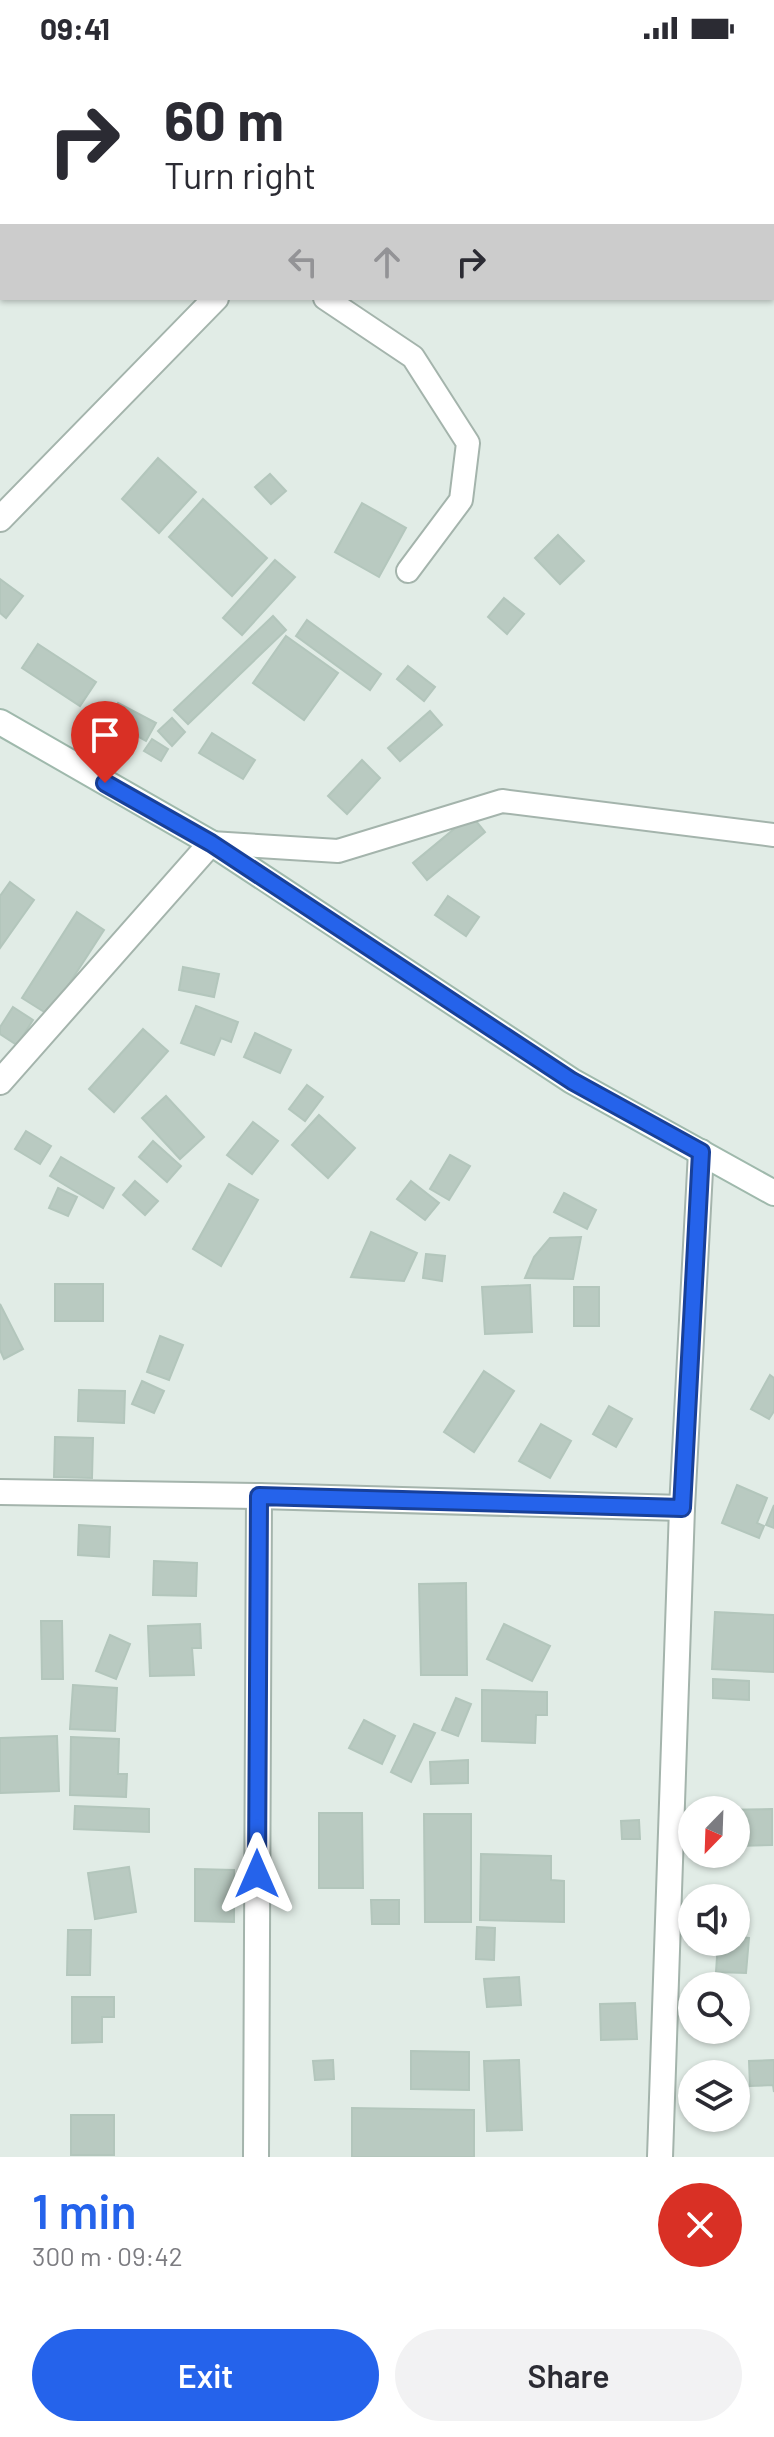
<!DOCTYPE html>
<meta charset="utf-8">
<style>
body{margin:0;font-family:Barlow,sans-serif;background:#f2f2f3;color:#2b2b33;height:100vh;display:flex;flex-direction:column;font-size:30px;white-space:nowrap}
*{box-sizing:border-box;margin:0}
p{font-size:26px;color:#7c7c81}
.icon{flex:none;width:44px;height:44px;fill:none;stroke:currentColor;stroke-width:2;stroke-linecap:round;stroke-linejoin:round}
.map{position:relative;height:2101px;overflow:hidden}
.drawer{display:flex;flex-direction:column;background:#fff;flex:1}
.drawer>*{flex:none}
.hud{position:absolute;left:0px;top:0px;width:774px;height:244px;box-shadow:0 2px 6px #0004;background:#fff;color:#2b2b33;overflow:hidden}
.needle{width:52px;rotate:203deg}
.buttons{position:absolute;left:678px;top:1740px;display:grid;gap:16px}
.buttons a{display:grid;place-items:center;width:72px;height:72px;border-radius:50%;background:#fff;box-shadow:0 2px 6px #0004;font-size:40px}
.pin{position:absolute;display:grid;place-items:center;width:68px;height:68px;color:#fff;margin:-82px -34px;border-radius:50% 50% 50% 0;rotate:-45deg;box-shadow:0 0 8px #0007}
.pin .icon{rotate:45deg}
.me{position:absolute;width:88px;margin:-44px;rotate:0deg;stroke-linejoin:round;filter:drop-shadow(0 0 6px #0008)}
.turn{display:flex;align-items:center;gap:28px;height:168px;padding:0 32px;font-size:36px}
.turn .icon{width:104px;height:104px;stroke-width:2.5}
.turn b{display:block;font-size:56px;line-height:68px}
.lanes{display:flex;align-items:center;height:76px;padding:0 32px;background:#0003;justify-content:center;gap:40px;direction:ltr}
.lanes .off{opacity:.35}
.round{display:grid;place-items:center;flex:none;width:84px;height:84px;border-radius:42px;background:#f2f2f3}
.head{display:flex;align-items:center;justify-content:space-between;height:136px;padding:0 32px}
h1{font-size:48px;font-weight:600;line-height:60px;color:#2563eb}
.button{display:flex;gap:16px;margin-top:auto;padding:16px 32px}
.button a{flex:1;height:92px;border-radius:48px;background:#2563eb;color:#fff;font-size:32px;font-weight:600;line-height:92px;text-align:center}
.button a+a{background:#f2f2f3;color:#2b2b33}
.status{display:flex;justify-content:space-between;align-items:center;height:56px;padding:0 40px;background:#fff;direction:ltr}
.status svg{height:22px;fill:currentColor}
.map>svg:first-child{display:block}
.building{fill:#b9cac1;stroke:#b3c6bc;stroke-width:2}
.lines{fill:none;stroke-linecap:round;stroke-linejoin:round}
.service-casing{stroke:#a4b4ac;stroke-width:26}
.minor-casing{stroke:#a4b4ac;stroke-width:28}
.tertiary-casing{stroke:#a4b4ac;stroke-width:28}
.secondary-casing{stroke:#9fb9ac;stroke-width:28}
.service{stroke:#fff;stroke-width:22}
.minor{stroke:#fff;stroke-width:24}
.tertiary{stroke:#fff;stroke-width:24}
.secondary{stroke:#fff;stroke-width:24}
.route-casing{stroke:#184099;stroke-width:20}
.route{stroke:#2563eb;stroke-width:14}
</style>
<div class="status"><b>09:41</b><svg viewBox="0 0 49 12"><path d="M0 12V9h3v3zM5 12V6h3v6zM10 12V3h3v9zM15 12V0h3v12zM26 1h20v11H26zM47 4h2v5h-2z"/></svg></div>
<div class="map">
<svg width="774" height="2101" viewBox="0 0 774 2101">
<rect width="100%" height="100%" fill="#e1ece6"/>
<g class="building">
<polygon points="2,101 2,155 0,153 0,103"/>
<polygon points="158,402 196,436 159,477 122,443"/>
<polygon points="270,418 286,435 271,448 255,431"/>
<polygon points="203,443 267,502 232,540 169,481"/>
<polygon points="362,447 406,472 379,521 335,496"/>
<polygon points="558,479 584,505 560,528 535,502"/>
<polygon points="275,504 295,521 242,579 223,562"/>
<polygon points="0,523 23,540 6,562 0,557"/>
<polygon points="504,542 524,558 507,578 488,561"/>
<polygon points="273,560 286,574 188,668 174,654"/>
<polygon points="307,564 381,618 370,634 296,580"/>
<polygon points="286,580 338,617 304,664 253,627"/>
<polygon points="38,588 96,626 80,650 22,612"/>
<polygon points="408,610 435,631 424,645 397,623"/>
<polygon points="118,647 156,667 146,685 108,664"/>
<polygon points="430,655 442,669 400,705 388,692"/>
<polygon points="172,662 185,676 172,690 158,675"/>
<polygon points="212,677 255,704 243,723 199,697"/>
<polygon points="152,683 168,693 161,705 144,695"/>
<polygon points="362,704 380,722 347,758 328,740"/>
<polygon points="471,759 485,776 427,824 413,807"/>
<polygon points="10,826 34,844 0,892 0,840"/>
<polygon points="448,840 479,861 466,880 435,859"/>
<polygon points="77,856 104,874 49,959 22,942"/>
<polygon points="183,911 219,918 214,941 179,934"/>
<polygon points="196,950 238,966 231,986 221,982 214,999 181,987"/>
<polygon points="13,951 33,964 17,989 0,978 0,971"/>
<polygon points="143,973 168,995 114,1056 89,1033"/>
<polygon points="255,977 291,994 280,1017 244,1001"/>
<polygon points="307,1029 323,1041 305,1065 289,1053"/>
<polygon points="166,1040 204,1081 180,1103 142,1062"/>
<polygon points="319,1059 355,1092 328,1122 292,1089"/>
<polygon points="253,1066 278,1085 252,1118 227,1099"/>
<polygon points="26,1075 51,1090 40,1108 15,1093"/>
<polygon points="153,1085 181,1110 167,1126 139,1101"/>
<polygon points="450,1099 470,1110 449,1144 430,1133"/>
<polygon points="61,1101 114,1132 103,1152 50,1120"/>
<polygon points="135,1125 158,1145 145,1159 123,1139"/>
<polygon points="411,1125 439,1147 425,1164 397,1143"/>
<polygon points="229,1128 258,1144 221,1210 193,1193"/>
<polygon points="58,1132 77,1141 68,1160 49,1152"/>
<polygon points="564,1137 596,1154 587,1173 554,1156"/>
<polygon points="371,1176 417,1197 404,1225 351,1221"/>
<polygon points="581,1181 573,1223 525,1222 534,1201 550,1182"/>
<polygon points="426,1198 445,1200 442,1225 423,1222"/>
<rect x="55" y="1228" width="48" height="37"/>
<polygon points="530,1229 532,1276 485,1278 482,1231"/>
<rect x="574" y="1231" width="25" height="39"/>
<polygon points="0,1248 23,1293 4,1303 0,1294"/>
<polygon points="160,1280 183,1289 169,1324 147,1316"/>
<polygon points="484,1315 514,1335 474,1396 444,1376"/>
<polygon points="770,1319 774,1322 774,1355 769,1363 751,1353"/>
<polygon points="142,1325 164,1335 154,1357 132,1348"/>
<polygon points="79,1334 125,1335 124,1367 78,1365"/>
<polygon points="609,1350 632,1363 616,1391 593,1378"/>
<polygon points="541,1368 571,1385 550,1422 519,1405"/>
<polygon points="55,1381 93,1382 92,1422 54,1421"/>
<polygon points="737,1429 767,1442 757,1467 764,1470 759,1482 722,1467"/>
<polygon points="774,1449 774,1472 766,1469"/>
<polygon points="79,1469 110,1471 109,1501 78,1499"/>
<polygon points="154,1505 197,1507 196,1540 153,1539"/>
<polygon points="466,1527 467,1619 421,1619 419,1528"/>
<polygon points="715,1556 774,1559 774,1616 712,1613"/>
<polygon points="41,1565 62,1565 63,1623 42,1623"/>
<polygon points="200,1568 201,1592 192,1592 194,1619 150,1620 148,1570"/>
<polygon points="504,1568 550,1590 532,1625 487,1603"/>
<polygon points="110,1579 130,1588 116,1623 96,1615"/>
<polygon points="713,1623 749,1625 749,1644 713,1642"/>
<polygon points="73,1629 117,1632 115,1675 70,1673"/>
<polygon points="482,1634 547,1636 547,1659 536,1659 535,1687 482,1685"/>
<polygon points="456,1642 471,1648 458,1680 442,1674"/>
<polygon points="364,1664 395,1680 382,1708 349,1692"/>
<polygon points="414,1668 435,1677 411,1726 391,1716"/>
<polygon points="57,1680 59,1735 0,1737 0,1682"/>
<polygon points="71,1681 119,1683 118,1718 127,1718 126,1741 70,1739"/>
<polygon points="468,1704 468,1727 431,1728 430,1706"/>
<polygon points="75,1750 149,1753 149,1776 74,1773"/>
<polygon points="772,1753 772,1789 736,1790 736,1754 715,1754"/>
<polygon points="319,1757 362,1757 363,1832 319,1832"/>
<polygon points="424,1758 471,1758 471,1866 425,1866"/>
<polygon points="639,1764 640,1783 622,1783 621,1765"/>
<polygon points="481,1798 551,1800 551,1824 564,1825 564,1866 480,1864"/>
<polygon points="129,1811 136,1856 95,1863 88,1817"/>
<polygon points="195,1813 234,1814 234,1866 195,1865"/>
<polygon points="371,1844 399,1844 399,1868 372,1868"/>
<polygon points="477,1871 495,1872 494,1904 476,1903"/>
<polygon points="68,1874 91,1874 90,1919 67,1919"/>
<polygon points="736,1881 749,1882 746,1917 716,1916 718,1886 736,1886"/>
<polygon points="519,1921 521,1949 487,1951 484,1923"/>
<polygon points="72,1941 114,1941 114,1961 102,1961 102,1986 72,1987"/>
<polygon points="635,1947 637,1983 601,1984 600,1948"/>
<polygon points="411,1995 469,1996 469,2034 411,2033"/>
<polygon points="333,2004 334,2023 315,2024 313,2005"/>
<polygon points="519,2004 522,2074 487,2075 484,2005"/>
<polygon points="774,2004 774,2036 773,2029 750,2030 749,2005"/>
<polygon points="352,2052 474,2054 474,2101 352,2101"/>
<rect x="71" y="2059" width="43" height="40"/>
</g>
<g class="lines">
<defs>
<g id="service">
<polyline points="325,242 413,301 468,387 461,444 408,515"/>
<polyline points="211,787 338,795 502,745 774,779"/>
</g>
<g id="minor">
<polyline points="0,463 216,242"/>
<polyline points="0,1026 211,787"/>
<polyline points="0,1436 259,1440 682,1452"/>
<polyline points="256,2101 259,1440"/>
<polyline points="660,2101 682,1452 701,1096"/>
</g>
<g id="tertiary">
<polyline points="294,0 296,2"/>
<polyline points="433,2 435,0"/>
</g>
<polyline id="secondary" points="0,666 211,787 572,1025 774,1137"/>
</defs>
<use href="#service" class="service-casing"/>
<use href="#minor" class="minor-casing"/>
<use href="#tertiary" class="tertiary-casing"/>
<use href="#secondary" class="secondary-casing"/>
<use href="#service" class="service"/>
<use href="#minor" class="minor"/>
<use href="#tertiary" class="tertiary"/>
<use href="#secondary" class="secondary"/>
</g>
<g class="lines">
<defs>
<polyline id="route" points="105,727 211,787 572,1025 701,1096 682,1452 259,1440 257,1818"/>
</defs>
<use href="#route" class="route-casing"/>
<use href="#route" class="route"/>
</g>
</svg>
<div class="buttons">
<a><svg class="needle" viewBox="-14 -14 28 28"><path d="M0-13l5 13h-10z" fill="#e53935"/><path d="M0 13l5-13h-10z" fill="#7c7c81"/></svg></a>
<a><svg class="icon" aria-label="sound" viewBox="0 0 24 24"><path d="M4 9h4l5-4v14l-5-4H4zM17 9q2 3 0 6"/></svg></a>
<a><svg class="icon" aria-label="search" viewBox="0 0 24 24"><circle cx="10" cy="10" r="6"/><path d="M15 15l6 6"/></svg></a>
<a><svg class="icon" aria-label="layers" viewBox="0 0 24 24"><path d="M12 4l9 5-9 5-9-5zM3 14l9 5 9-5"/></svg></a>
</div>
<div class="pin" style="left:105px;top:727px;background:#d93025"><svg class="icon" aria-label="arrive" viewBox="0 0 24 24"><path d="M6 21V4h12l-3 4 3 4H6"/></svg></div>
<svg class="me" style="left:257px;top:1818px" viewBox="-20 -20 40 40"><path d="M0-17L14 15 0 8-14 15z" fill="#2563eb" stroke="#fff" stroke-width="4"/></svg>
<div class="hud">
<div class="turn"><svg class="icon" aria-label="right" viewBox="0 0 24 24"><path d="M7 20v-9h11M14 6l5 5-5 5"/></svg><div><b>60 m</b>Turn right</div></div>
<div class="lanes"><svg class="icon off" aria-label="left" viewBox="0 0 24 24"><path d="M17 20v-9H6M10 6l-5 5 5 5"/></svg><svg class="icon off" aria-label="ahead" viewBox="0 0 24 24"><path d="M12 20V5M6 11l6-6 6 6"/></svg><svg class="icon" aria-label="right" viewBox="0 0 24 24"><path d="M7 20v-9h11M14 6l5 5-5 5"/></svg></div>
</div>
</div>
<section class="drawer">
<div class="head"><div><h1>1 min</h1><p>300 m · 09:42</p></div><a class="round" style="background:#d93025;color:#fff"><svg class="icon" aria-label="close" viewBox="0 0 24 24"><path d="M6 6l12 12M18 6L6 18"/></svg></a></div>
<div class="button"><a>Exit</a><a>Share</a></div>
</section>
